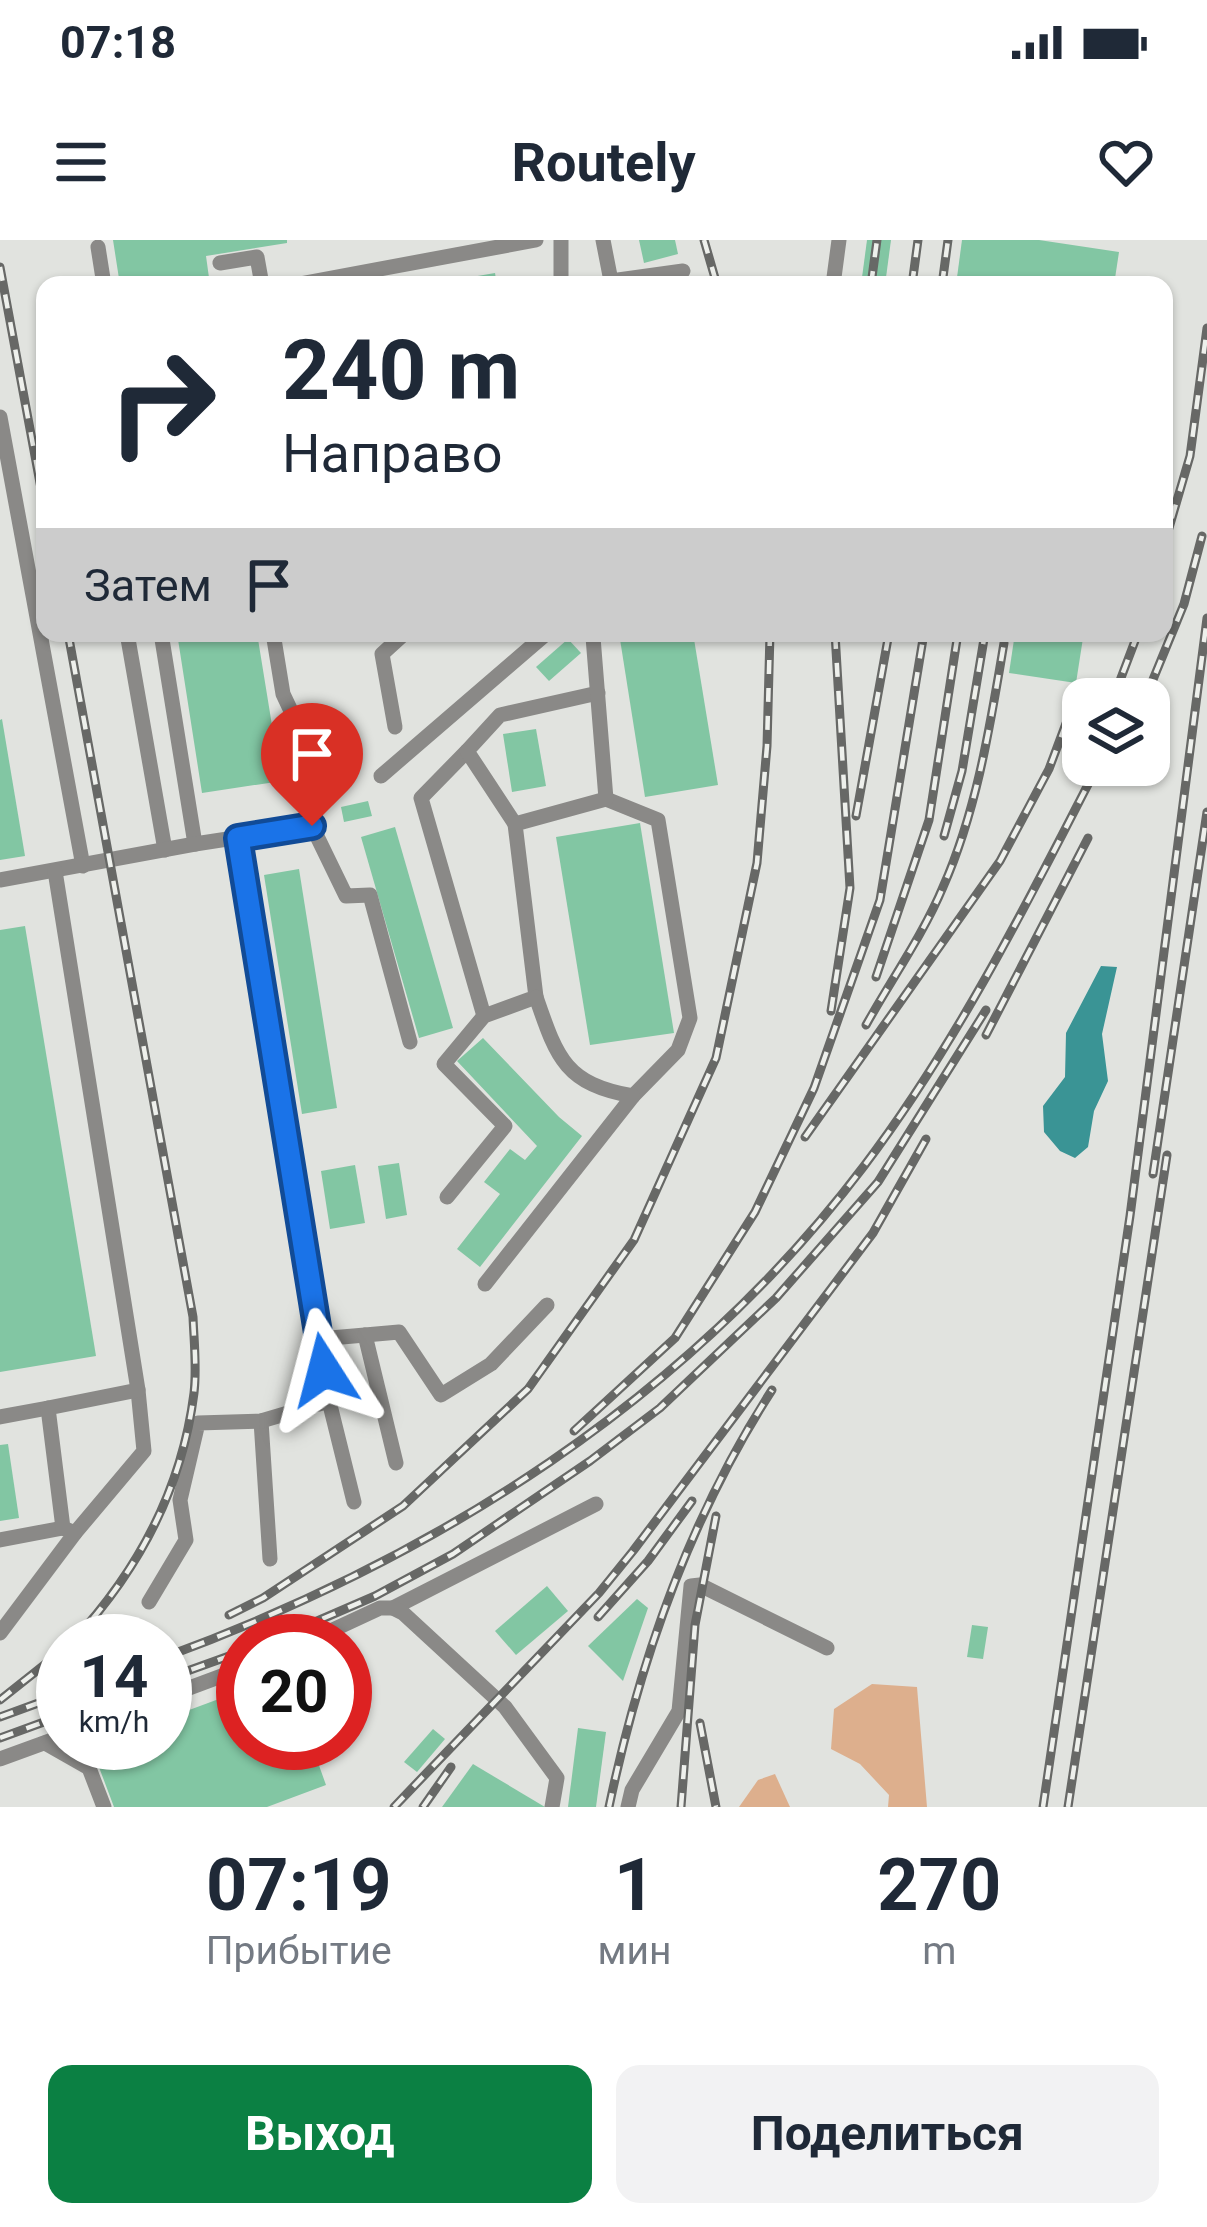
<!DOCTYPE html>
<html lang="ru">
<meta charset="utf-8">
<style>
body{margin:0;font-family:Roboto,sans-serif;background:#f2f2f3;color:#1f2937;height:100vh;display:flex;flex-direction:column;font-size:45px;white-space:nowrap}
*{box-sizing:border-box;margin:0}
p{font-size:39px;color:#747a83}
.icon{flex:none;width:66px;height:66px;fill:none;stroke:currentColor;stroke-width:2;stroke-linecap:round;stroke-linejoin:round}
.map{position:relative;height:1567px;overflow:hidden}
.sheet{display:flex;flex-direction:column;background:#fff;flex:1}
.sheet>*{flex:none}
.top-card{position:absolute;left:36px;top:36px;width:1137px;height:366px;border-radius:24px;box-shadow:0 3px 9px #0004;background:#fff;color:#1f2937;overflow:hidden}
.controls{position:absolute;left:1062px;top:438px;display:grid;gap:24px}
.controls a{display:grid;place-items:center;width:108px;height:108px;border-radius:24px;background:#fff;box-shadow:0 3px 9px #0004;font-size:60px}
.speed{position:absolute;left:36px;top:1374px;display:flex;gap:24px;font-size:60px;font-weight:700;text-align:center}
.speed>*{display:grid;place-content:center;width:156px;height:156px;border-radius:50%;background:#fff;box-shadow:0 3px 9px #0004;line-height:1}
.speed small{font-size:30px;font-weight:400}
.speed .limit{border:18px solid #d22;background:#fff;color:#111}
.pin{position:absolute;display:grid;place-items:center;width:102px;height:102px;color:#fff;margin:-123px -51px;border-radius:50% 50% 50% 0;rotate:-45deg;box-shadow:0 0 12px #0007}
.pin .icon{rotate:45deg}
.me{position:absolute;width:132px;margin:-66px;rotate:351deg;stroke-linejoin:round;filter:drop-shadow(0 0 9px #0008)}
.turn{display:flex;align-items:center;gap:42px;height:252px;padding:0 48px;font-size:54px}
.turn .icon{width:156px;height:156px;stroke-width:2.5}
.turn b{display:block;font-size:84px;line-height:102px}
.then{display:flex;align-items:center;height:114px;padding:0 48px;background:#0003;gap:24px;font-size:45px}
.eta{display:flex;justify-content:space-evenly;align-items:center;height:204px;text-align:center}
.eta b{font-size:72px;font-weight:700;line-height:84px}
.action{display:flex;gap:24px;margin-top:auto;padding:24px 48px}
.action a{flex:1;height:138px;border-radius:24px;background:#0b8043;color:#fff;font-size:48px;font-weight:700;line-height:138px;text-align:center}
.action a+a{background:#f2f2f3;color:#1f2937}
.status{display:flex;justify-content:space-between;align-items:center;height:84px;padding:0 60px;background:#fff;direction:ltr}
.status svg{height:33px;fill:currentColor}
header{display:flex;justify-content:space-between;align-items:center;height:156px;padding:0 48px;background:#fff;font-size:54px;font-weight:700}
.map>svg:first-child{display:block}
.green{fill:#ddaf8d}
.water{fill:#3a9495}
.building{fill:#82c6a3}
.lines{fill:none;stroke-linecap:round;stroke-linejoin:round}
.minor{stroke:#8a8987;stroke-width:15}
.rail-casing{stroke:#676866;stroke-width:9}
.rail{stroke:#eef0ec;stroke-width:4.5;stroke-dasharray:14;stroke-linecap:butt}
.route-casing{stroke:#114b97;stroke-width:30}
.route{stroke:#1a73e8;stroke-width:21}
</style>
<div class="status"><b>07:18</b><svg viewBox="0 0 49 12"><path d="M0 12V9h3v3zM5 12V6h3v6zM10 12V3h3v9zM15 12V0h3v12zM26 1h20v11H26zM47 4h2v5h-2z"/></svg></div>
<header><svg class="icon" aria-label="menu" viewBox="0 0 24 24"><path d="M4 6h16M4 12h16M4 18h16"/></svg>Routely<svg class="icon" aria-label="heart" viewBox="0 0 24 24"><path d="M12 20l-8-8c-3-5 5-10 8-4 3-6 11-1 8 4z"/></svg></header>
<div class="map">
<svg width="1207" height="1567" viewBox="0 0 1207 1567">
<rect width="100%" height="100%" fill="#e1e3df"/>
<g class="green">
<polygon points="872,1444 917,1447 927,1567 888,1567 889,1555 860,1524 831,1509 834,1469"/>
<polygon points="775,1534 790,1567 739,1567 758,1540"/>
</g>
<polygon class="water" points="1101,726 1117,727 1102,794 1108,841 1094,871 1088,907 1075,918 1060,911 1044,892 1043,866 1065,837 1066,793"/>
<g class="building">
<polygon points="113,0 287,0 287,3 206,16 210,45 120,45"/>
<polygon points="639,0 675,0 678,14 644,23"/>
<polygon points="867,0 891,0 885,45 861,45"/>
<polygon points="962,0 1039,0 1119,12 1114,45 956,45"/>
<polygon points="495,33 497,45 438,45 437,43"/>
<polygon points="177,393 257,393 276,510 291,508 295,539 202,553"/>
<polygon points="619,393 693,393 718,545 645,557"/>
<polygon points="1015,393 1083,398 1076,443 1009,433"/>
<polygon points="568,399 581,413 549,441 536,427"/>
<polygon points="2,479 25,616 0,620 0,480"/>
<polygon points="536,489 546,546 512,552 503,494"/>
<polygon points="368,561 372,576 344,582 341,567"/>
<polygon points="640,583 674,793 590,805 556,597"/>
<polygon points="395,587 453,788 419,798 361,597"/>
<polygon points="299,629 337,868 302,874 264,635"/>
<polygon points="25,686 96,1116 0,1132 0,690"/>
<polygon points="483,798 559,877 582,896 480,1027 457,1009 500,954 484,942 510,909 525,920 537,906 457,821"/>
<polygon points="399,923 407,975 386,979 378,926"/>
<polygon points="355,925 365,983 330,989 321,931"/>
<polygon points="8,1204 19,1278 0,1281 0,1205"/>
<polygon points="547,1346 568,1371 516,1415 495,1391"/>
<polygon points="637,1359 648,1368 623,1441 588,1406"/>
<polygon points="972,1385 988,1387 983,1419 967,1417"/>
<polygon points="243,1450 243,1503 311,1503 326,1545 267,1567 114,1567 91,1506 165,1503 165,1479"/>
<polygon points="578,1488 606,1492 596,1567 568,1567"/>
<polygon points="433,1489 445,1499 417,1532 404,1522"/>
<polygon points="473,1524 545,1567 442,1567"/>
</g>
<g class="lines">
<g class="minor">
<polyline points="603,0 611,41 683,31"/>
<polyline points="98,7 104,45"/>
<polyline points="220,23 257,17 262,45"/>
<polyline points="294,45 536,0"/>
<polyline points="561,45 561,0"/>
<polyline points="833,45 839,0"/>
<polyline points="0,177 83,626"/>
<polyline points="127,393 165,610"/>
<polyline points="161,393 195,604"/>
<polyline points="273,393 283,454 316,524 312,586"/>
<polyline points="395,487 382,414 405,393"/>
<polyline points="467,511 421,558 484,776"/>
<polyline points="381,536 547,393"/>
<polyline points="606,559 658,580 690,778 678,810 633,856"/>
<polyline points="515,584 467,511 500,475 598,453"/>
<polyline points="238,598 329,1161 354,1262"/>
<polyline points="0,640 195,604 312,586 346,656 370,655 410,802"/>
<polyline points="447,957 505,886 444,824 484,776 536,757 515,584 606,559 593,397 589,393"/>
<path d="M485 1044 633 856C565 844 557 818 536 757"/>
<polyline points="319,1099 365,1095"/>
<polyline points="0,1177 48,1168"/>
<polyline points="261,1181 270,1319"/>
<polyline points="396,1223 365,1095 399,1092 441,1155 491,1124 547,1065"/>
<polyline points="75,1293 144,1211 138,1150"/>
<polyline points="0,1300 63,1288"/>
<polyline points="149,1362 186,1300 180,1260 198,1183 261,1181 329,1161"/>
<polyline points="393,1368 596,1264"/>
<polyline points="0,1393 75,1293 63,1288 48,1168 138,1150 55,631"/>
<polyline points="309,1401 380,1368 393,1368 403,1373 505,1467 557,1538 552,1567"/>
<polyline points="165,1457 243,1428"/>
<polyline points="45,1503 89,1528 104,1567"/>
<polyline points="0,1519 63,1496"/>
<polyline points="628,1567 632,1550 679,1471 691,1346 700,1345 827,1408"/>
</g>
<defs>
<g id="rail">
<polyline points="704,0 717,45"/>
<polyline points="0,27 45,270"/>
<polyline points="871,45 877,0"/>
<polyline points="912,45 918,0"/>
<polyline points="942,45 948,0"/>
<polyline points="1164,305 1190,216 1207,88"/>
<path d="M68 393 193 1077C194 1102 197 1128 194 1153 182 1249 138 1331 73 1401"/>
<polyline points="1113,459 1138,393"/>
<polyline points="1145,459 1184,364 1202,296"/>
<polyline points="856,576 889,393"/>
<polyline points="944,596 962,531 985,393"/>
<polyline points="876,737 929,580 958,393"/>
<polyline points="831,771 850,648 835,393"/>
<path d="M866 785C891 740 923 695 943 647 977 570 990 486 1004 403"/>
<polyline points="986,795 1088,598"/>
<polyline points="805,897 1000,621 1049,529 1077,454"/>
<polyline points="1153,934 1207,572"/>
<polyline points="574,1191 675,1098 755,972 814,848 880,660 924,393"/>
<polyline points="229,1375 263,1358 403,1266 528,1149 634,1000 716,818 757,623 767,506 770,393"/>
<polyline points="598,1377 648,1321 692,1261"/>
<polyline points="271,1401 375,1356 453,1314 590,1221 660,1168 776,1058 878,942 986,770"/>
<path d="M165 1417C437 1317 687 1160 864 926 957 803 1028 662 1098 525"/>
<polyline points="165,1439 243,1411"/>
<polyline points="0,1460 63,1410"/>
<polyline points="0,1477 63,1454"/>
<polyline points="700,1483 716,1567"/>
<polyline points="0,1498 63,1475"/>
<polyline points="394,1567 599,1353 633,1311 873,993 926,899"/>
<polyline points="423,1567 451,1527"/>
<path d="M609 1567C640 1419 690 1277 772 1150"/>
<polyline points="681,1567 695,1385 716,1276"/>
<polyline points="1043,1567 1130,976 1207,378"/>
<polyline points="1068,1567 1167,915"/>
</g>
</defs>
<use href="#rail" class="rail-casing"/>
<use href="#rail" class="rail"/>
</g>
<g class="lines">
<defs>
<polyline id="route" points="312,586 238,598 324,1130"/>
</defs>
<use href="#route" class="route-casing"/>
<use href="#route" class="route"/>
</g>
</svg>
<div class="controls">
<a><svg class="icon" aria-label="layers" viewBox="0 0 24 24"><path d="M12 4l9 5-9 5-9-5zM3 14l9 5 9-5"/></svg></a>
</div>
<div class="speed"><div>14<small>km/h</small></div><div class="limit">20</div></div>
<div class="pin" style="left:312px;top:586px;background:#d93025"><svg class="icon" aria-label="arrive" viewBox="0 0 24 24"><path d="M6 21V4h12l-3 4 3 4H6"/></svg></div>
<svg class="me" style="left:324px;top:1130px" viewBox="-20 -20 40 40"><path d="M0-17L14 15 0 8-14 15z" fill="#1a73e8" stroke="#fff" stroke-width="4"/></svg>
<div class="top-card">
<div class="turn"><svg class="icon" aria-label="right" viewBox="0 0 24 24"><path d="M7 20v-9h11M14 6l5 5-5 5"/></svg><div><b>240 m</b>Направо</div></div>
<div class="then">Затем<svg class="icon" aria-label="arrive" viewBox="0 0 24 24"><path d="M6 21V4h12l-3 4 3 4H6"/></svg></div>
</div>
</div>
<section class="sheet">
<div class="eta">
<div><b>07:19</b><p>Прибытие</p></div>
<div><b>1</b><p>мин</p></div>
<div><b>270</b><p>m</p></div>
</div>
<div class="action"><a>Выход</a><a>Поделиться</a></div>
</section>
